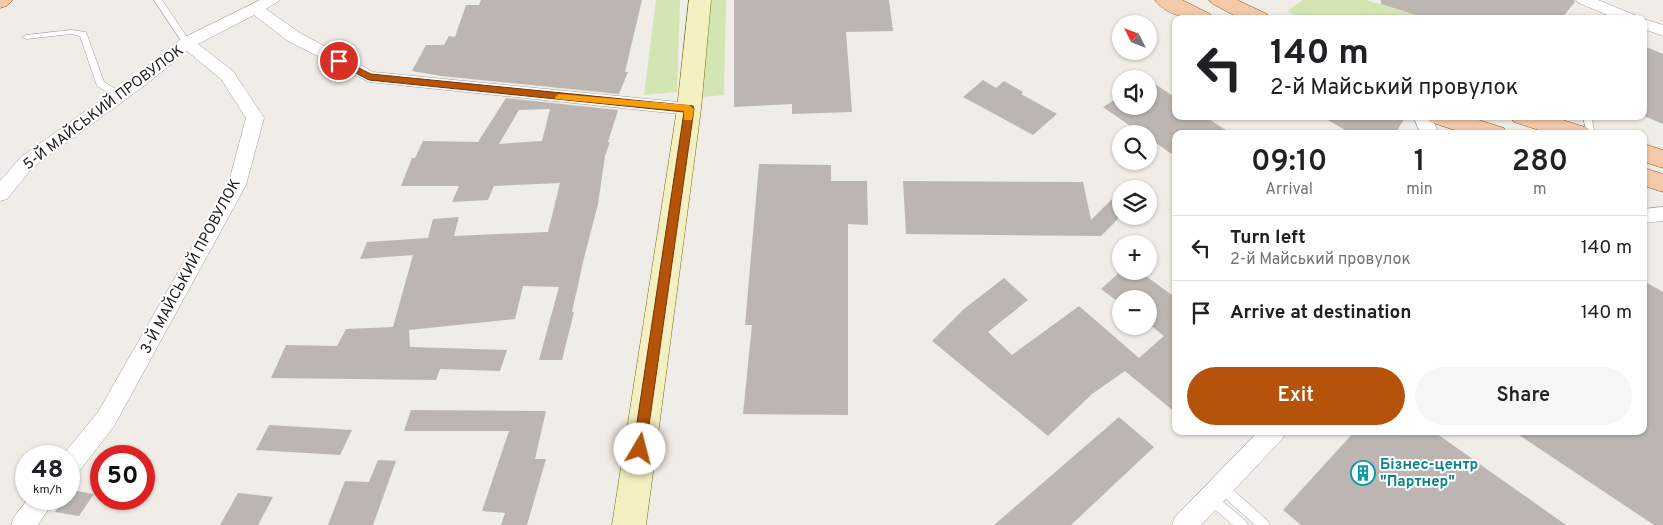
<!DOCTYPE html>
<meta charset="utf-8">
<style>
body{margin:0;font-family:Overpass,sans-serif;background:#f6f6f6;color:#202124;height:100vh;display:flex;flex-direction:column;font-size:19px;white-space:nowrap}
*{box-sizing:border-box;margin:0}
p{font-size:16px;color:#757577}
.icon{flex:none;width:28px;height:28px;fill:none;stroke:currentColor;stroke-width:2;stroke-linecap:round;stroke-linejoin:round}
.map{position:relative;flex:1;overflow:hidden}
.panel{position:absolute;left:1172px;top:130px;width:475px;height:305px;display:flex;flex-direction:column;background:#fff;border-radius:10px;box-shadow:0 1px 4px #0004}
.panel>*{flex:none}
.guide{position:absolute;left:1172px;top:15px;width:475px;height:105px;border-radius:10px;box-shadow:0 1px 4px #0004;background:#fff;color:#202124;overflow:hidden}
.needle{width:32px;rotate:312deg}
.fabs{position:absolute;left:1112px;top:15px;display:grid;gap:10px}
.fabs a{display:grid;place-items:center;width:45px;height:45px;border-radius:50%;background:#fff;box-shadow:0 1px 4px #0004;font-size:25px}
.speed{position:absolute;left:15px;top:445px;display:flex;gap:10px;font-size:25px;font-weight:700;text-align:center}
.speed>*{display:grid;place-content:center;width:65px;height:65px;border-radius:50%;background:#fff;box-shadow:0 1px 4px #0004;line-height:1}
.speed small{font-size:12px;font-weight:400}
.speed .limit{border:8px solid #d22;background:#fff;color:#111}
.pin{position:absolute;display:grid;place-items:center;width:42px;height:42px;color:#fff;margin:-21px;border:2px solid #fff;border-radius:50%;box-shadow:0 1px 5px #0007}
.me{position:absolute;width:55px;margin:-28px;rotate:8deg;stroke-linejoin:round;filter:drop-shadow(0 0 4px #0008)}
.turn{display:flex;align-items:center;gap:18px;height:105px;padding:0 15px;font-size:22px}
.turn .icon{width:65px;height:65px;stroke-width:2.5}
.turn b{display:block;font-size:35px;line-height:42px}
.eta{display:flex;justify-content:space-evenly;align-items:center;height:85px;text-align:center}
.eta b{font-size:30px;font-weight:600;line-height:35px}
.primary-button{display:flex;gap:10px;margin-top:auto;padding:10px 15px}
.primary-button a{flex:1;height:58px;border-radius:30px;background:#b45309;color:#fff;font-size:20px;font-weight:600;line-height:58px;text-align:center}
.primary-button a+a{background:#f6f6f6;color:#202124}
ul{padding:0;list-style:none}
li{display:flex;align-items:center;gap:15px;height:65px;padding:0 15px;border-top:1px solid #e0e0e0}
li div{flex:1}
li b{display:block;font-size:19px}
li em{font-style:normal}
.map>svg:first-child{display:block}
.grass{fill:#d3e5b3}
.building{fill:#bdb5b1;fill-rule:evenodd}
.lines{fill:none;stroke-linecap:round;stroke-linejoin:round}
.service-casing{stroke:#9e9e9e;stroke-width:1}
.minor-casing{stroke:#9e9e9e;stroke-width:1}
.secondary-casing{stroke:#706c0f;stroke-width:1}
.primary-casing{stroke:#90520e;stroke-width:1}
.service{fill:#fff;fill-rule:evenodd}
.minor{fill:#fff;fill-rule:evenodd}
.secondary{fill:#f4f0c2;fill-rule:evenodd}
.primary{fill:#f4c9a9;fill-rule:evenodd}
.route{fill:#b45309;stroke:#753606}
.slow{fill:#f59e0b}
.labels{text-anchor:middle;stroke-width:4;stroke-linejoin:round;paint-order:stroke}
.street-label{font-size:15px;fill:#212121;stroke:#fff}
.culture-label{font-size:15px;font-weight:bold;fill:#0d838f;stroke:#fff;text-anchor:start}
</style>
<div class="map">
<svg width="1663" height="525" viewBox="0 0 1663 525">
<rect width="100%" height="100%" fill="#f0ece8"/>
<g class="grass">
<polygon points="656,0 680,0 677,92 644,95"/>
<polygon points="708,0 726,0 724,95 700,97"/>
<polygon points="1303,0 1366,0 1422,17 1440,19 1302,19 1287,11"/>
</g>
<g class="building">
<polygon points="481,0 642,0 625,72 628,72 619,94 441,76 412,71 426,45 444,45 449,36 455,37 466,5 479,5"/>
<polygon points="734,0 889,0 893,31 846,32 852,112 792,114 792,104 734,107"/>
<polygon points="1381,0 1574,0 1575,2 1561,19 1440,19 1422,17 1381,4"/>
<polygon points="1644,46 1663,54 1663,124 1644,116"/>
<polygon points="983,80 996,88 1004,81 1023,92 1021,94 1057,114 1033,135 963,97"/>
<polygon points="1149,80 1176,98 1176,116 1204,116 1232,134 1176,134 1176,157 1149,138 1149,134 1142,134 1103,107 1121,96 1121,106 1149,106"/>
<path d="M506 98 618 110 608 142H610L605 156 598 204 584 258 572 312H574L562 360H539L559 287 523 286 515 319 409 330 410 347 507 350 500 371 440 369 436 380 271 378 286 345 337 346 346 329 393 327 413 255 360 259 367 242 428 238 433 219 459 217 454 236 548 232 560 183 494 186 488 200 452 202 459 186H401L412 158H415L423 141 478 142ZM550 109 542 141 499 144 519 110Z"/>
<polygon points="1321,116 1406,116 1395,134 1352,134"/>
<polygon points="759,164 831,165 831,181 867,181 868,225 848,224 848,415 743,414 752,325 745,325"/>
<polygon points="903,181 1083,182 1091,220 1121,190 1121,216 1101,236 906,234"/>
<polygon points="1121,271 1139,271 1176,298 1176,413 1125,371 1092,394 1048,436 932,341 964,309 1004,278 1028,300 988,332 1012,355 1079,306 1139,358 1164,336 1149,324 1149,299 1121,299 1121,304 1101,289"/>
<polygon points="1644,281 1663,292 1663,525 1654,525 1513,431 1644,431"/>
<polygon points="411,410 546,411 535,459 546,459 527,525 501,525 505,513 482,511 509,431 404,431"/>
<polygon points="1119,417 1154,447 1071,525 994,525"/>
<polygon points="269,425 352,430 340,455 256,450"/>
<polygon points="1355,431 1433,431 1566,525 1301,525 1283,510"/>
<polygon points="378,460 396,461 373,525 328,525 345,481 369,482"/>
<polygon points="71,490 94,494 79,516 55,512 65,499 69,499"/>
<polygon points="238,493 273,497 258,525 220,525"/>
</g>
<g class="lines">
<defs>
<g id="service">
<polygon points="154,0 162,0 191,43 190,45 184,45"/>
<polygon points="71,30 86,32 104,82 122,93 122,97 116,97 97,86 80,36 71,34 26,39 22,37 26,35"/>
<polygon points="1583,116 1591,116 1595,134 1587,134"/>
<polygon points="1221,481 1225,483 1268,521 1270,525 1255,525 1217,491 1215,487 1217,483"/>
<polygon points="1211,493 1215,495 1246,521 1248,525 1233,525 1207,503 1205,499 1207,495"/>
</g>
<g id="minor">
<polygon points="260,0 280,0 266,9 300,33 373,72 689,103 695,105 698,109 695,113 689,115 369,82 288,41 254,15 198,44 233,71 264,118 246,185 114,426 77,474 69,477 69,456 62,456 98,412 228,185 246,118 221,79 187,51 148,83 33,167 7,199 0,201 0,181 21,157 136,75 181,39"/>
<polygon points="1576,0 1598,0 1637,16 1639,19 1617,19 1579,3"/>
<polygon points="1644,19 1663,25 1663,36 1644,29"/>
<polygon points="1413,116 1431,116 1439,134 1421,134"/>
<polygon points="1663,207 1663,221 1644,223 1644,209"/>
<polygon points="1259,431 1286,431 1283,438 1201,525 1172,525 1175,517"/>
<polygon points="28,499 55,499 38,525 11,525 14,517"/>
</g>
<polygon id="secondary" points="689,0 711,0 701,109 646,525 612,525 677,109"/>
<g id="primary">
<polygon points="0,0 13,0 7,6 0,8"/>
<path d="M1155 0H1182L1210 14 1213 19C1193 19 1168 18 1155 0Z"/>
<polygon points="1209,0 1237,0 1267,14 1270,19 1241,19 1213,4"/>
<polygon points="1426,116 1466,116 1504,128 1507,134 1467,134 1430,122"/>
<polygon points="1510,116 1550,116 1588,128 1591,134 1551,134 1514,122"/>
<polygon points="1644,144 1663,150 1663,168 1644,162"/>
<polygon points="1644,168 1663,174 1663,192 1644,186"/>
</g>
</defs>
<use href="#service" class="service-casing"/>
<use href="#minor" class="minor-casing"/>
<use href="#secondary" class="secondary-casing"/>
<use href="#primary" class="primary-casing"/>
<use href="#service" class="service"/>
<use href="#minor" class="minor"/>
<use href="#secondary" class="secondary"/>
<use href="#primary" class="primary"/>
</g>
<polygon class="route" points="339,58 371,74 693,106 694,109 645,453 640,455 635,453 633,449 684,112 369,80 336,63 336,59"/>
<polygon class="slow" points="559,94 689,105 694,109 692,120 684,120 684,111 556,99 555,97"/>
<defs>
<symbol id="building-ring" viewBox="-11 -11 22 22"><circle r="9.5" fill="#fff" stroke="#0f9aa8" stroke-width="1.5"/><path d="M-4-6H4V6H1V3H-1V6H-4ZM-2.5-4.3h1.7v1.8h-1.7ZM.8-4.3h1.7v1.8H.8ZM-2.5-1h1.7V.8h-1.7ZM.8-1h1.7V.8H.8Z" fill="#0f9aa8"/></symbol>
</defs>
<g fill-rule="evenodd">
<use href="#building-ring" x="1349" y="459" width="28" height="28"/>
</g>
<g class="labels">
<g class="street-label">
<text transform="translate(103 107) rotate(-37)" y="5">5-Й МАЙСЬКИЙ ПРОВУЛОК</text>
<text transform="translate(190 266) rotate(-62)" y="5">3-Й МАЙСЬКИЙ ПРОВУЛОК</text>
</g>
<g class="culture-label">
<text x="1380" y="469">Бізнес-центр<tspan x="1380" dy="17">"Партнер"</tspan></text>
</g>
</g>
</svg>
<div class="fabs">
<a><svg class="needle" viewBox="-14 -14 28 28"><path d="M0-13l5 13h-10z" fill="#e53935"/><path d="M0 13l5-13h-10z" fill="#757577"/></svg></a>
<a><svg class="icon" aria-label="sound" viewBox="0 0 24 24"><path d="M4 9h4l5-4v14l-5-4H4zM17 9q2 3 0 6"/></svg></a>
<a><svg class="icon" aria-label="search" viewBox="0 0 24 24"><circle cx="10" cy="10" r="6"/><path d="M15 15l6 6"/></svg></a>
<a><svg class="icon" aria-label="layers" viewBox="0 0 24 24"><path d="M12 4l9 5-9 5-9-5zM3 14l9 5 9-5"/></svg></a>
<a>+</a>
<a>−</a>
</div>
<div class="speed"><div>48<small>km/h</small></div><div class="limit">50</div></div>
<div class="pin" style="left:339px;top:61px;background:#d93025"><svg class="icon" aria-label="arrive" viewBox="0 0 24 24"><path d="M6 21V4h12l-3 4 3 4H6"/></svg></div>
<svg class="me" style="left:640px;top:449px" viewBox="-20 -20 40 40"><circle r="19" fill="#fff"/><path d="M0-13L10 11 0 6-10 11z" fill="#b45309"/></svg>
<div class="guide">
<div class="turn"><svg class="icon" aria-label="left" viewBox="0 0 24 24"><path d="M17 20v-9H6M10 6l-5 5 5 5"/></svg><div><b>140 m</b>2-й Майський провулок</div></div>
</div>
<section class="panel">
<div class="eta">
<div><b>09:10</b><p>Arrival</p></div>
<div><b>1</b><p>min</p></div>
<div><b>280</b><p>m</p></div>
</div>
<ul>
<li><svg class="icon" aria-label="left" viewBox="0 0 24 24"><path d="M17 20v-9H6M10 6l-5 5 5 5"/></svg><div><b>Turn left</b><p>2-й Майський провулок</p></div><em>140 m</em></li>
<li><svg class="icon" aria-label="arrive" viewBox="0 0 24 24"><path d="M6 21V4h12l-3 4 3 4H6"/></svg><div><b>Arrive at destination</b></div><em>140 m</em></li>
</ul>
<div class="primary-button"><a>Exit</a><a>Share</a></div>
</section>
</div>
